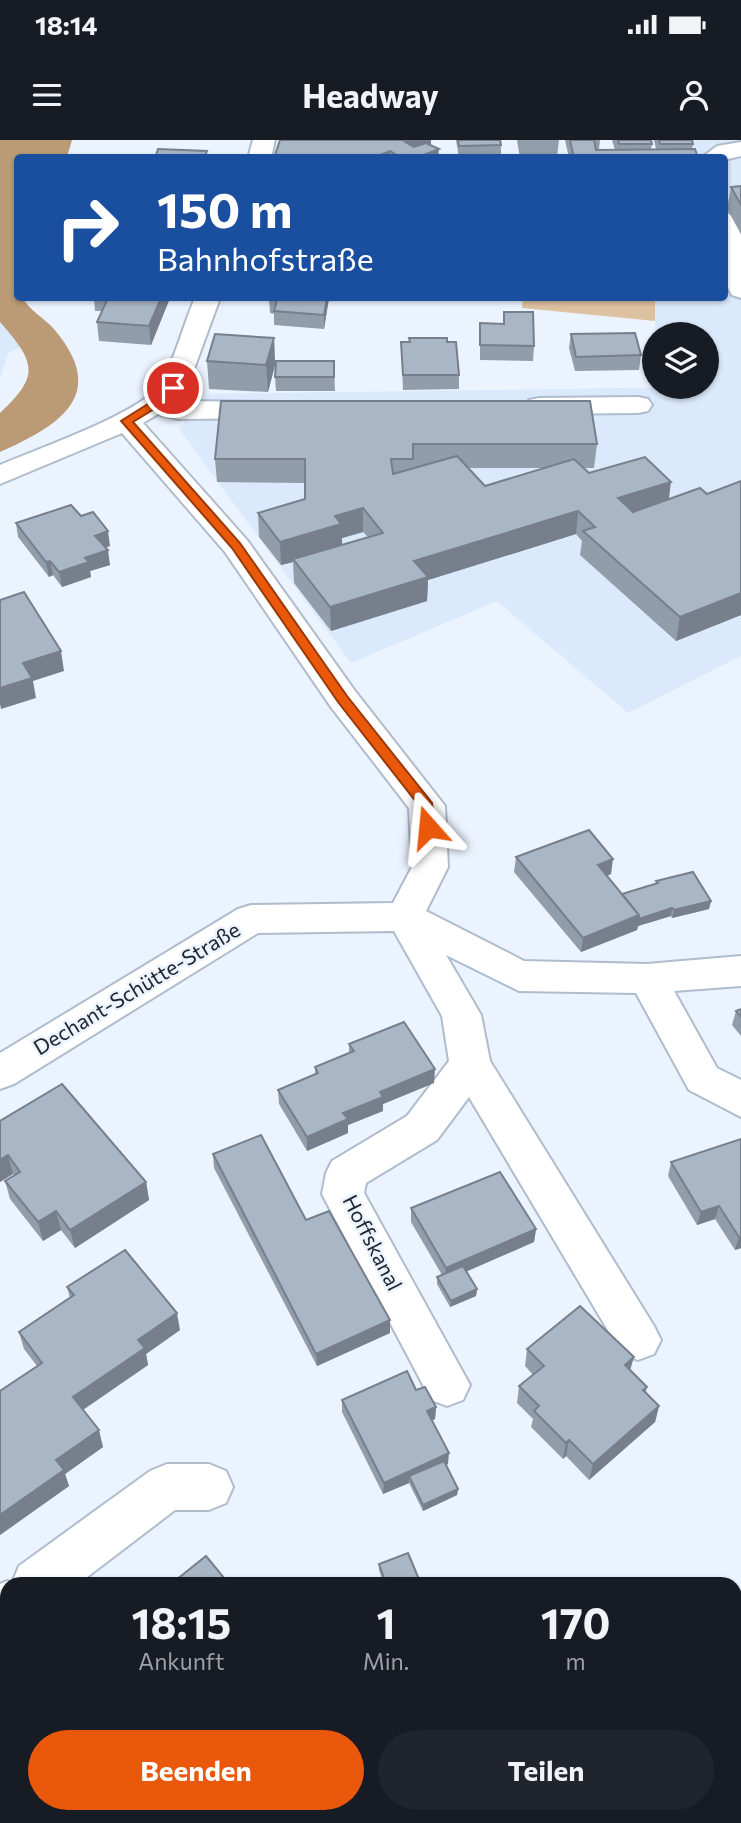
<!DOCTYPE html>
<html lang="de">
<meta charset="utf-8">
<style>
body{margin:0;font-family:Commissioner,sans-serif;background:#20242c;color:#f1f3f6;height:100vh;display:flex;flex-direction:column;font-size:26px;white-space:nowrap}
*{box-sizing:border-box;margin:0}
p{font-size:23px;color:#9ea1a6}
.icon{flex:none;width:38px;height:38px;fill:none;stroke:currentColor;stroke-width:2;stroke-linecap:round;stroke-linejoin:round}
.map{position:relative;flex:1;overflow:hidden}
.details{position:absolute;left:0px;top:1437px;width:742px;height:247px;display:flex;flex-direction:column;background:#171b24;border-radius:21px 21px 0 0;box-shadow:0 2px 5px #0004}
.details>*{flex:none}
.top-card{position:absolute;left:14px;top:14px;width:714px;height:147px;border-radius:7px;box-shadow:0 2px 5px #0004;background:#1a4fa0;color:#fff;overflow:hidden}
.fabs{position:absolute;left:642px;top:182px;display:grid;gap:14px}
.fabs a{display:grid;place-items:center;width:77px;height:77px;border-radius:50%;background:#171b24;box-shadow:0 2px 5px #0004;font-size:35px}
.pin{position:absolute;display:grid;place-items:center;width:60px;height:60px;color:#fff;margin:-30px;border:4px solid #fff;border-radius:50%;box-shadow:0 2px 7px #0007}
.me{position:absolute;width:77px;margin:-38px;rotate:342deg;stroke-linejoin:round;filter:drop-shadow(0 0 5px #0008)}
.turn{display:flex;align-items:center;gap:24px;height:147px;padding:0 28px;font-size:32px}
.turn .icon{width:91px;height:91px;stroke-width:2.5}
.turn b{display:block;font-size:49px;line-height:60px}
.eta{display:flex;justify-content:space-evenly;align-items:center;height:119px;text-align:center}
.eta b{font-size:42px;font-weight:700;line-height:49px}
.button{display:flex;gap:14px;margin-top:auto;padding:14px 28px}
.button a{flex:1;height:80px;border-radius:42px;background:#ea580c;color:#fff;font-size:28px;font-weight:700;line-height:80px;text-align:center}
.button a+a{background:#20242c;color:#f1f3f6}
.status{display:flex;justify-content:space-between;align-items:center;height:49px;padding:0 35px;background:#171b24;direction:ltr}
.status svg{height:19px;fill:currentColor}
header{display:flex;justify-content:space-between;align-items:center;height:91px;padding:0 28px;background:#171b24;font-size:32px;font-weight:700}
.map>svg:first-child{display:block}
.built{fill:#dae9fb}
.green{fill:#ddc2a2}
.water{fill:#ba9b75}
.lines{fill:none;stroke-linecap:round;stroke-linejoin:round}
.minor-casing{stroke:#afbccc;stroke-width:4}
.minor{fill:#fff;fill-rule:evenodd}
.wall{fill:#919daa;fill-rule:evenodd}
.shaded-wall{fill:#767f8b}
.building{fill:#a9b6c6;stroke:#767f8b;stroke-width:2}
.route{fill:#ea580c;stroke:#983908;stroke-width:2}
.labels{text-anchor:middle;stroke-width:5;stroke-linejoin:round;paint-order:stroke}
.street-label{font-size:21px;fill:#1f242a;stroke:#ebf3fe}
</style>
<div class="status"><b>18:14</b><svg viewBox="0 0 49 12"><path d="M0 12V9h3v3zM5 12V6h3v6zM10 12V3h3v9zM15 12V0h3v12zM26 1h20v11H26zM47 4h2v5h-2z"/></svg></div>
<header><svg class="icon" aria-label="menu" viewBox="0 0 24 24"><path d="M4 6h16M4 12h16M4 18h16"/></svg>Headway<svg class="icon" aria-label="person" viewBox="0 0 24 24"><circle cx="12" cy="8" r="4"/><path d="M4 21q1-7 8-7t8 7"/></svg></header>
<div class="map">
<svg width="741" height="1683" viewBox="0 0 741 1683">
<rect width="100%" height="100%" fill="#ebf3fe"/>
<g class="built">
<polygon points="692,0 741,0 741,516 628,573 497,461 351,523 179,289 208,254 707,247 707,194 655,194 655,158 724,158 724,18 697,17"/>
<polygon points="0,182 22,207 8,213 0,240"/>
</g>
<polygon class="green" points="523,158 655,158 655,181 522,168"/>
<path class="water" d="M0 0H72L67 17 18 18V158H23C28 169 44 178 53 188 110 254 61 285 0 312V273C41 235 35 222 0 182Z"/>
<g class="lines">
<defs>
<g id="minor">
<polygon points="253,0 275,0 271,18 248,18"/>
<polygon points="741,2 741,16 724,20 724,18 701,18 717,6"/>
<path d="M724 73 733 75 741 95V158L732 155C720 138 724 95 724 73Z"/>
<path d="M195 158H220L187 248 174 261 272 262 282 264 286 270 282 276 272 278 178 279 158 274 143 283 247 400 355 551 445 666 448 727 426 771 524 821 647 824 741 816V846L674 851 717 928 741 940V977L689 950 636 853 519 851 446 815 481 875 490 921 654 1186 661 1200 654 1214 638 1220 622 1214 469 957 437 1000 366 1043 364 1053 470 1245 463 1260 447 1266 431 1260 322 1054 326 1033 332 1021 407 976 449 921 442 876 394 791 258 793 14 944 0 949V913L238 769 251 765 393 763 412 727 409 668 331 567 225 412 122 293 0 344V325C34 310 145 272 161 243 176 217 183 185 195 158Z"/>
<polygon points="638,257 648,259 652,265 648,271 638,273 539,274 529,272 525,266 529,260 539,258"/>
<polygon points="167,1324 209,1324 226,1331 233,1347 226,1363 209,1370 175,1370 78,1444 7,1444 7,1494 0,1497 0,1444 7,1441 12,1443 19,1426 150,1331"/>
<polygon points="0,1534 7,1537 7,1597 0,1594"/>
<polygon points="31,1676 91,1676 88,1683 29,1683"/>
<polygon points="112,1676 172,1676 169,1683 110,1683"/>
</g>
</defs>
<use href="#minor" class="minor-casing"/>
<use href="#minor" class="minor"/>
</g>
<g class="wall">
<polygon points="280,0 431,0 431,5 438,18 274,18"/>
<polygon points="456,0 500,0 501,5 501,18 459,18"/>
<polygon points="517,0 559,0 557,18 520,18"/>
<polygon points="565,0 600,0 599,9 615,10 612,0 651,0 652,4 651,9 656,9 654,0 692,0 693,4 692,9 698,18 569,18"/>
<polygon points="741,46 741,94 727,69 731,47"/>
<polygon points="94,158 170,158 151,205 99,201 97,182 102,171 95,171"/>
<polygon points="329,158 324,189 274,185 274,174 270,173 269,159"/>
<polygon points="504,172 534,206 533,221 480,220 480,183 503,184"/>
<polygon points="571,194 641,215 639,230 575,231 569,208"/>
<polygon points="274,198 275,225 268,252 209,249 207,221"/>
<polygon points="401,202 447,202 459,235 459,249 403,250"/>
<polygon points="334,221 335,251 276,251 275,237"/>
<path d="M221 261 597 304 594 328H583L589 333 669 359 707 354 741 341V475L676 501 580 415 582 401 576 394 428 440 427 461 331 491 294 443 293 422 281 425 259 397 258 373 305 359V343L217 342 215 319ZM468 328H545L485 346ZM363 392 368 397 342 405V398Z"/>
<polygon points="81,376 110,406 105,407 110,425 90,431 91,437 62,447 53,435 49,437 18,397 16,383"/>
<polygon points="516,717 611,734 606,736 622,754 656,744 656,741 711,761 709,769 672,778 671,776 638,786 637,790 581,812 514,732"/>
<polygon points="741,869 741,896 732,885 736,871"/>
<polygon points="349,904 434,943 383,964 383,971 348,985 348,993 307,1011 279,964 278,950 315,934 315,927 349,913"/>
<polygon points="0,981 146,1042 149,1060 75,1108 61,1090 43,1101 10,1059 5,1041 14,1035 13,1034 0,1042"/>
<polygon points="741,999 741,1108 735,1110 715,1079 697,1085 668,1036 671,1022"/>
<polygon points="213,1014 306,1080 390,1180 390,1193 317,1226 214,1028"/>
<polygon points="411,1068 536,1089 534,1102 466,1131 477,1149 476,1156 450,1167 437,1144 437,1137 442,1135 411,1082"/>
<polygon points="67,1147 180,1190 146,1214 148,1225 83,1270 103,1307 65,1334 69,1346 0,1395 0,1251 37,1226 24,1209 19,1192 70,1158"/>
<polygon points="527,1209 630,1231 647,1247 646,1252 659,1266 655,1282 589,1340 566,1316 563,1319 531,1287 533,1279 517,1263 519,1246 533,1235 525,1226"/>
<polygon points="416,1250 436,1267 435,1279 432,1281 448,1324 446,1325 458,1349 457,1355 423,1371 409,1343 383,1354 342,1272 342,1260"/>
<polygon points="379,1424 421,1444 384,1444 379,1430"/>
</g>
<g class="shaded-wall">
<polygon points="410,0 431,0 431,11 439,9 438,18 405,18 405,2"/>
<polygon points="390,11 390,18 373,18"/>
<polygon points="161,158 170,158 151,205 149,186"/>
<polygon points="327,158 329,158 324,189 324,175"/>
<polygon points="274,198 275,225 268,252 266,225"/>
<polygon points="671,342 668,366 615,382 618,358"/>
<polygon points="363,368 363,392 342,398 342,407 293,419 293,422 281,425 280,402 335,376"/>
<polygon points="578,371 576,394 428,440 427,461 331,491 330,467 414,421"/>
<polygon points="108,391 110,406 97,410 95,396"/>
<polygon points="108,410 110,425 90,431 91,437 62,447 59,432 85,418"/>
<polygon points="50,421 53,435 49,437 46,422"/>
<polygon points="741,453 741,475 676,501 680,477"/>
<polygon points="61,511 64,531 33,541 36,558 1,569 0,564 0,548 23,523"/>
<polygon points="613,719 611,734 596,740 598,725"/>
<polygon points="711,761 709,769 672,778 674,770"/>
<polygon points="672,768 671,776 638,786 637,790 581,812 583,798 639,775"/>
<polygon points="435,929 434,943 383,964 383,971 348,985 348,993 307,1011 307,997 343,973 380,952"/>
<polygon points="8,1015 13,1034 0,1042 0,1020"/>
<polygon points="146,1042 149,1060 75,1108 70,1090"/>
<polygon points="719,1066 715,1079 697,1085 701,1072"/>
<polygon points="56,1071 61,1090 43,1101 38,1082"/>
<polygon points="536,1089 534,1102 445,1141 446,1128"/>
<polygon points="741,1096 741,1108 735,1110 739,1097"/>
<polygon points="477,1149 476,1156 450,1167 451,1161"/>
<polygon points="177,1173 180,1190 146,1214 148,1225 78,1273 73,1257 138,1200"/>
<polygon points="390,1180 390,1193 317,1226 316,1214"/>
<polygon points="634,1217 629,1234 625,1225"/>
<polygon points="659,1266 655,1282 589,1340 593,1324"/>
<polygon points="436,1267 435,1279 427,1283 427,1271"/>
<polygon points="99,1290 103,1307 65,1334 69,1346 0,1395 0,1375 56,1320"/>
<polygon points="569,1300 566,1316 563,1319 566,1303"/>
<polygon points="449,1313 448,1324 411,1341 409,1336 409,1343 383,1354 384,1343"/>
<polygon points="458,1349 457,1355 423,1371 423,1365"/>
</g>
<g class="building">
<polygon points="280,0 410,0 405,2 414,7 426,3 439,9 416,18 402,18 390,11 373,18 274,18"/>
<polygon points="458,0 500,0 501,5 459,6"/>
<polygon points="570,0 594,0 596,10 695,9 698,18 574,18"/>
<polygon points="618,0 651,0 652,4 619,4"/>
<polygon points="659,0 692,0 693,4 660,4"/>
<polygon points="158,9 207,11 204,18 155,18"/>
<polygon points="741,46 741,65 731,47"/>
<polygon points="108,158 161,158 149,186 97,182"/>
<polygon points="270,158 327,158 324,175 274,171 277,160 269,159"/>
<polygon points="504,172 533,172 534,206 480,205 480,183 504,184"/>
<polygon points="635,193 641,215 576,217 571,194"/>
<polygon points="215,194 274,198 266,225 207,221"/>
<polygon points="409,198 447,198 447,202 456,202 459,235 403,235 401,202 410,202"/>
<polygon points="276,221 334,221 334,237 275,237"/>
<polygon points="221,261 590,261 597,304 413,304 413,319 391,319 393,334 457,316 485,346 574,319 589,333 645,317 671,342 618,358 633,372 700,348 707,354 741,341 741,453 680,477 583,391 595,387 578,371 414,421 428,437 330,467 293,419 383,393 363,368 335,376 341,384 280,402 258,373 305,359 305,319 215,319"/>
<polygon points="71,365 81,376 93,372 108,391 95,396 108,410 85,418 89,422 59,432 50,421 46,422 16,383"/>
<polygon points="24,452 61,511 23,523 32,538 0,548 0,460"/>
<polygon points="589,690 613,719 598,725 639,775 583,798 516,717"/>
<polygon points="693,732 711,761 674,770 672,768 639,779 639,775 622,754 658,743 656,741"/>
<polygon points="741,869 741,877 736,871"/>
<polygon points="404,882 435,929 380,952 383,957 343,973 348,979 307,997 278,950 318,933 315,927 354,911 349,904"/>
<polygon points="62,944 146,1042 70,1090 56,1071 38,1082 5,1041 20,1032 8,1015 0,1020 0,981"/>
<polygon points="261,995 306,1080 329,1071 390,1180 316,1214 213,1014"/>
<polygon points="741,999 741,1096 739,1097 719,1066 701,1072 671,1022"/>
<polygon points="500,1032 536,1089 446,1128 411,1068"/>
<polygon points="125,1110 177,1173 138,1200 145,1208 73,1257 99,1290 56,1320 64,1330 0,1375 0,1251 42,1223 19,1192 74,1155 67,1147"/>
<polygon points="463,1126 477,1149 451,1161 437,1137"/>
<polygon points="580,1166 634,1217 625,1225 647,1247 643,1250 659,1266 593,1324 569,1300 566,1303 534,1271 539,1266 519,1246 544,1226 527,1209"/>
<polygon points="407,1231 416,1250 425,1247 436,1267 427,1271 449,1313 384,1343 342,1260"/>
<polygon points="444,1321 458,1349 423,1365 409,1336"/>
<polygon points="408,1413 421,1444 386,1444 379,1424"/>
<polygon points="206,1416 229,1444 171,1444"/>
<polygon points="347,1676 388,1676 393,1683 340,1683"/>
<polygon points="529,1676 673,1676 676,1683 532,1683"/>
</g>
<polygon class="route" points="169,245 178,248 159,266 133,282 240,403 347,556 432,663 435,687 433,690 423,690 420,667 338,562 232,408 121,281 151,262"/>
<g class="labels">
<g class="street-label">
<text transform="translate(137 849) rotate(-31)" y="7">Dechant-Schütte-Straße</text>
<text transform="translate(372 1103) rotate(63)" y="7">Hoffskanal</text>
</g>
</g>
</svg>
<div class="fabs">
<a><svg class="icon" aria-label="layers" viewBox="0 0 24 24"><path d="M12 4l9 5-9 5-9-5zM3 14l9 5 9-5"/></svg></a>
</div>
<div class="pin" style="left:173px;top:248px;background:#d93025"><svg class="icon" aria-label="arrive" viewBox="0 0 24 24"><path d="M6 21V4h12l-3 4 3 4H6"/></svg></div>
<svg class="me" style="left:428px;top:687px" viewBox="-20 -20 40 40"><path d="M0-17L14 15 0 8-14 15z" fill="#ea580c" stroke="#fff" stroke-width="4"/></svg>
<div class="top-card">
<div class="turn"><svg class="icon" aria-label="right" viewBox="0 0 24 24"><path d="M7 20v-9h11M14 6l5 5-5 5"/></svg><div><b>150 m</b>Bahnhofstraße</div></div>
</div>
<section class="details">
<div class="eta">
<div><b>18:15</b><p>Ankunft</p></div>
<div><b>1</b><p>Min.</p></div>
<div><b>170</b><p>m</p></div>
</div>
<div class="button"><a>Beenden</a><a>Teilen</a></div>
</section>
</div>
